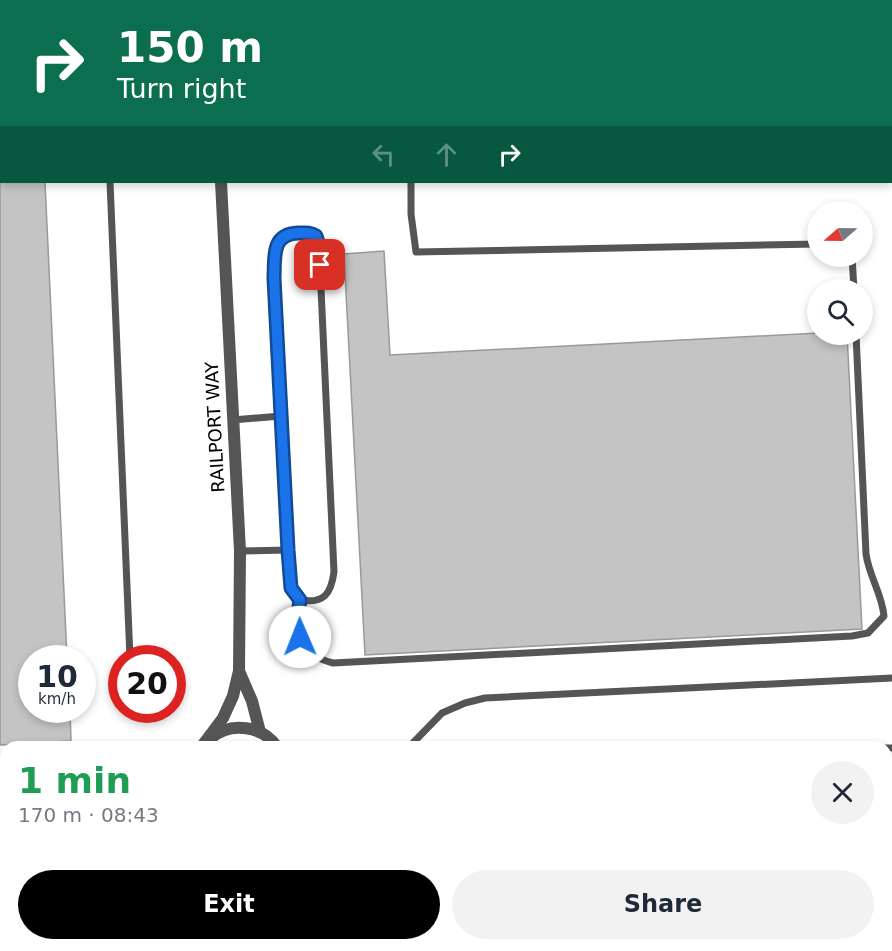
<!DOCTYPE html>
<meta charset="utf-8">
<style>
body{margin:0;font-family:"DejaVu Sans",sans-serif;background:#f2f2f3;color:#1f2937;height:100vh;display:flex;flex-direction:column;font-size:22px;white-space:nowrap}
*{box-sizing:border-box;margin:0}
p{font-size:20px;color:#747a83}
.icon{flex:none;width:33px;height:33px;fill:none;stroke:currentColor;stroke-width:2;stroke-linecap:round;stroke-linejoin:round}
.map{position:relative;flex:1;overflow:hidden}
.drawer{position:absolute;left:0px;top:741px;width:892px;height:210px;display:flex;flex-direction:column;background:#fff;border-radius:18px 18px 0 0;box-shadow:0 3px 9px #0003}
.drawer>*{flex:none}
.banner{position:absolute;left:0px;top:0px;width:892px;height:183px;box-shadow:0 3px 9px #0003;background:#0b6e4f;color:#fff;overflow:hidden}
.needle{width:39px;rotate:250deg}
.buttons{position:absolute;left:807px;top:201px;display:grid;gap:12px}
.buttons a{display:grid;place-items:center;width:66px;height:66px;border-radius:50%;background:#fff;box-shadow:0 3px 9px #0003;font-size:30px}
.speed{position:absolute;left:18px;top:645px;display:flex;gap:12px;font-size:30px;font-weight:700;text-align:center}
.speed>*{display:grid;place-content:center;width:78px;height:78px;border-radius:50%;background:#fff;box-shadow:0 3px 9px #0003;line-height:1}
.speed small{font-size:15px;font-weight:400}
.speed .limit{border:9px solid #d22;background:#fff;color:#111}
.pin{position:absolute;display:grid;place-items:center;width:51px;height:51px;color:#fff;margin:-26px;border-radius:12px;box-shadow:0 3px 9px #0006}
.me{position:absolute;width:66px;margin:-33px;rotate:359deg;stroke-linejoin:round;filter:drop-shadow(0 0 4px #0008)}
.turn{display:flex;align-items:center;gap:21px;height:126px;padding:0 18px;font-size:27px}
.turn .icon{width:78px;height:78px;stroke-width:2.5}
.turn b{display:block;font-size:42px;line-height:51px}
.lanes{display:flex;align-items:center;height:57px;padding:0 18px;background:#0003;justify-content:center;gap:30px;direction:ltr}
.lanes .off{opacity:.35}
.round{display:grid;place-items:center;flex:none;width:63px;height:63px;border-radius:32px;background:#f2f2f3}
.head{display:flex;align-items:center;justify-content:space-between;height:102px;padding:0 18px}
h1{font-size:36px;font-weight:700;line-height:45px;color:#1e9e55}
.button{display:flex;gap:12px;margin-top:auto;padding:12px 18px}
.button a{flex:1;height:69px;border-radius:36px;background:#000;color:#fff;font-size:24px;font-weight:700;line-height:69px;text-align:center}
.button a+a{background:#f2f2f3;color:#1f2937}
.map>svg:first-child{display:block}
.building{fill:#c4c4c4;stroke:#999;stroke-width:1.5}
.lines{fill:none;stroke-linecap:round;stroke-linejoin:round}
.service{stroke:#555;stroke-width:7}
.minor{stroke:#555;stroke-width:12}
.rail-casing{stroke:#000;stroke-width:7}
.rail{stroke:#fff;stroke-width:4.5;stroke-dasharray:14;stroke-linecap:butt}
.route-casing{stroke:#114b97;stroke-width:15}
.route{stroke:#1a73e8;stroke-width:10}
.labels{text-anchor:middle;stroke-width:4.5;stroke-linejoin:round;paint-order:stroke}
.street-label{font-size:18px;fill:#000;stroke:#fff}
</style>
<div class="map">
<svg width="892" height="951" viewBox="0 0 892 951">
<rect width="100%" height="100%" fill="#fff"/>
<g class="building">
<polygon points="0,0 36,0 36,2 2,2 2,182 45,182 67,658 32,658 32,710 70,710 71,741 0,745"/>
<polygon points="384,251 390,355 818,333 818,334 847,334 862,629 365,655 344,254"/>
</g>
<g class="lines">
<g class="service">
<polyline points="102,0 102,2"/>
<polyline points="266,0 266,2"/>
<polyline points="315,0 315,2"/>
<polyline points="862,0 862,2"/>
<polyline points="110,182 130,658"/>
<polyline points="411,182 411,214 416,252 818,244"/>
<path d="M311 233 316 236 319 245 334 572C331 594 324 604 300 600L291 588 275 278C275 263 271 242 287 234 293 231 304 233 311 233Z"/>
<polyline points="852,256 854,290"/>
<polyline points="232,420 281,416"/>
<polyline points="240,551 288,550"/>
<path d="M300 600C296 634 295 653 333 663L852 636 868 633 884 616C882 594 869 576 866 554L856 334"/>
<polyline points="409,747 442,713 465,703 485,698 892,678"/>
<polyline points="886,748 892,748"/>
<polyline points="0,783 6,783"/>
<polyline points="886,791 892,791"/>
</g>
<g class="minor">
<polyline points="211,0 211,2"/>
<polyline points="891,139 892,139"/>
<polyline points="239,671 252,701 260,732"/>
<path d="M211 738C231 721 263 726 277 747"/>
<polyline points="202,746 223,718 233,696 239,671 240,551 221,182"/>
</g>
<defs>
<g id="rail">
<polyline points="886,912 892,912"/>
<polyline points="0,942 6,942"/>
<polyline points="27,951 160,945"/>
</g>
</defs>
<use href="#rail" class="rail-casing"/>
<use href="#rail" class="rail"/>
</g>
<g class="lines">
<defs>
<path id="route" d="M300 637 297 622 300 600 291 588 288 550 274 278C275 257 271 234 298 233 305 233 310 232 316 236L319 245 320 265"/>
</defs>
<use href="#route" class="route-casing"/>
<use href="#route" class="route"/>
</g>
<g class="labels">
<g class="street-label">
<text transform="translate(215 427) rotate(-93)" y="6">RAILPORT WAY</text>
</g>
</g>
</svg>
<div class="buttons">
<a><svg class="needle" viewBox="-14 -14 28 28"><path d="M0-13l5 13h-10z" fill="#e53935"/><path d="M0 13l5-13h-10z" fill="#747a83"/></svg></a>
<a><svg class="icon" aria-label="search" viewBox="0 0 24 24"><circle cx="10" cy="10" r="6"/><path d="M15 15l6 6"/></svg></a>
</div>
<div class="speed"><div>10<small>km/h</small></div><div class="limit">20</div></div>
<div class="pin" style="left:320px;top:265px;background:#d93025"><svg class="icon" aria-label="arrive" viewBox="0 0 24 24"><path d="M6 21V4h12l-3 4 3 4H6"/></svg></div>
<svg class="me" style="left:300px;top:637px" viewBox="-20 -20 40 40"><circle r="19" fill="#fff"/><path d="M0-13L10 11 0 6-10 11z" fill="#1a73e8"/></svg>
<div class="banner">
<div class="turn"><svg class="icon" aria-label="right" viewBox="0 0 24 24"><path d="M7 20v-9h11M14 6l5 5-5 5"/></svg><div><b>150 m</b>Turn right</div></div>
<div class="lanes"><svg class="icon off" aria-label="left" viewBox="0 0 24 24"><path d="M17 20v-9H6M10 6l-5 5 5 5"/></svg><svg class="icon off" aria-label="ahead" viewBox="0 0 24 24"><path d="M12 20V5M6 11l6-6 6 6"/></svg><svg class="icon" aria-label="right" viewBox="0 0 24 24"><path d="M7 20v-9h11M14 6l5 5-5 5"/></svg></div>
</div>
<section class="drawer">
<div class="head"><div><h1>1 min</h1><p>170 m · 08:43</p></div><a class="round"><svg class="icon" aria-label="close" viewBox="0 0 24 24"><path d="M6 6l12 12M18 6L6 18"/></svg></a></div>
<div class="button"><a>Exit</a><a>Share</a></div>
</section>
</div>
